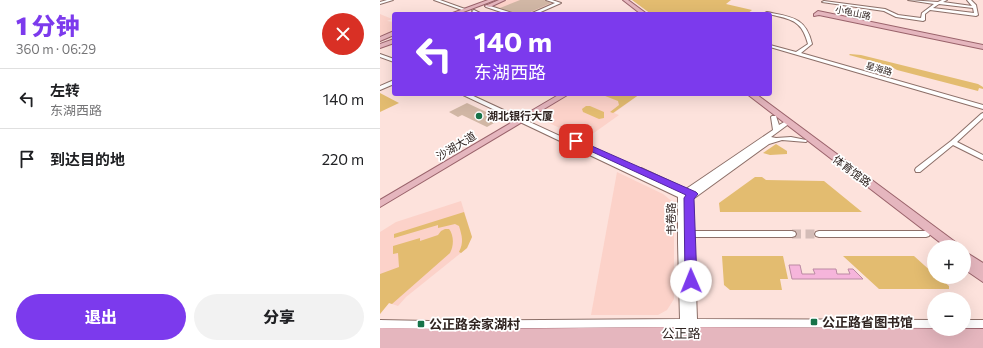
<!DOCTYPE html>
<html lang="zh">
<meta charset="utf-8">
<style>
body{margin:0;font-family:Commissioner,"Noto Sans SC",sans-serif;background:#f2f2f2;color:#202124;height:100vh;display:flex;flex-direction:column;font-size:15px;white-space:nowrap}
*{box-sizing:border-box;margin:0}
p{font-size:13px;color:#757577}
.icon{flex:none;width:22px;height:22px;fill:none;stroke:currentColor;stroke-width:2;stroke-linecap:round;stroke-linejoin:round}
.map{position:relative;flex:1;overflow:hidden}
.details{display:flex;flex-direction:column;background:#fff;width:380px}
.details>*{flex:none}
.banner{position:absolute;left:12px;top:12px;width:380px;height:84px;border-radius:4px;box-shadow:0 4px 16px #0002;background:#7c3aed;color:#fff;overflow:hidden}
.tools{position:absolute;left:547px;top:240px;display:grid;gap:8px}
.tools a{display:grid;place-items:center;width:44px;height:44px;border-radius:50%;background:#fff;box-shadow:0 4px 16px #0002;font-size:20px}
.pin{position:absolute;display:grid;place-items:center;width:34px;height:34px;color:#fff;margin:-17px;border-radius:8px;box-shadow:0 2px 6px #0006}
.me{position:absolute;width:44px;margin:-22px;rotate:359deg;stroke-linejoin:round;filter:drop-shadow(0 0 3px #0008)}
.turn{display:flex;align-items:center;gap:14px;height:84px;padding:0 16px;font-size:18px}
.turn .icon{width:52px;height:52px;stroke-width:2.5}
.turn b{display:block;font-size:28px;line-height:34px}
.round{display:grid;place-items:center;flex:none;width:42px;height:42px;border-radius:21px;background:#f2f2f2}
.summary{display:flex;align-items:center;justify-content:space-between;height:68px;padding:0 16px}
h1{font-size:24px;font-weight:800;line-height:30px;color:#7c3aed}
.action{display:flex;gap:8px;margin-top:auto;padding:8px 16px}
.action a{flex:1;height:46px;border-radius:24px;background:#7c3aed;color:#fff;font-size:16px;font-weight:800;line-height:46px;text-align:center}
.action a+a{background:#f2f2f2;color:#202124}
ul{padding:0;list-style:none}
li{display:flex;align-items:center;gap:12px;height:60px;padding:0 16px;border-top:1px solid #e0e0e0}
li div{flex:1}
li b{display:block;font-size:15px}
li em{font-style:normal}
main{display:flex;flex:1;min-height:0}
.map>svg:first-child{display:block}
.built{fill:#fcd2c9}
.green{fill:#e3bc70}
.water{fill:#f6b5db;stroke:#bb8aa3}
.building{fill:#d1b7a5}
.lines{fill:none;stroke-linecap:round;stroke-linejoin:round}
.minor-tunnel{stroke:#d4bcb7;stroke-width:9;stroke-dasharray:9 4.5;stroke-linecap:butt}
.minor-casing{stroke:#8c6f68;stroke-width:2}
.major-casing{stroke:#9a636b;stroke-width:2}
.minor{fill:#fff;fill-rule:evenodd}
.major{fill:#e5b6be;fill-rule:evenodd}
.route{fill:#7c3aed;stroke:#51269a}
.poi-dot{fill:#167349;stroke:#fff;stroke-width:1.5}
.labels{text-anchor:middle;stroke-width:3.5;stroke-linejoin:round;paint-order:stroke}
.far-street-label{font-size:9px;fill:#302421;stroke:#fff}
.poi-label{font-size:11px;font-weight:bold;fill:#302421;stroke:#fff;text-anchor:start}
.street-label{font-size:11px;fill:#302421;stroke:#fff}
.near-poi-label{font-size:13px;font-weight:bold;fill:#302421;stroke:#fff;text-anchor:start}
.near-street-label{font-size:13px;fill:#302421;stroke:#fff}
</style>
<main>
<section class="details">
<div class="summary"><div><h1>1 分钟</h1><p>360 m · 06:29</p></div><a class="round" style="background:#d93025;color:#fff"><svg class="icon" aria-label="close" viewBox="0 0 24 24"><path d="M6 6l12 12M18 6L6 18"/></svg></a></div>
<ul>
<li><svg class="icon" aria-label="left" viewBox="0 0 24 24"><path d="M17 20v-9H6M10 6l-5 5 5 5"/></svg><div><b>左转</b><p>东湖西路</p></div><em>140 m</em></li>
<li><svg class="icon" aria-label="arrive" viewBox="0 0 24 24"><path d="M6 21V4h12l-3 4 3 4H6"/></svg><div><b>到达目的地</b></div><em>220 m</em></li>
</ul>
<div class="action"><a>退出</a><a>分享</a></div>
</section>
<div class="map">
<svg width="603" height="348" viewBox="0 0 603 348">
<rect width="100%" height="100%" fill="#fde2dc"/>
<g class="built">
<polygon points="127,0 166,0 177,3 151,14 133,14 110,6"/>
<polygon points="0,14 12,19 7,21 14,22 14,31 0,36"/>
<polygon points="191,94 260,94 234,113 239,115 204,140 157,117 160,112"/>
<polygon points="237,172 283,194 294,203 294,299 287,310 278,315 211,315"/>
<polygon points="81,201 92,237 87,248 26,297 18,306 9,303 0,314 0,232 16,222"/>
</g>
<g class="green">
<polygon points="252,0 351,0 346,4 372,10 367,14 271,14"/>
<polygon points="470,54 481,55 598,84 603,87 603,89 599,88 598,91 517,70 510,66 469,55"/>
<polygon points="0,93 19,103 0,112"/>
<polygon points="220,94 260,94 233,113 230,112 239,105 238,101"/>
<polygon points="206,106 210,106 224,112 224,118 219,119 203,112 202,109"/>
<polygon points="396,144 407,151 407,154 390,155 383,153"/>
<polygon points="375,177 382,177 386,180 444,181 482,212 340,212 339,203"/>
<path d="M84 212 92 237 87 248 81 253 79 252C84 242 82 236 79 226L75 224 58 228V225L14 238V234Z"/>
<path d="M65 229H69C74 235 74 246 70 253L12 304 9 303 0 314V274L19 267 18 253 13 254V246L40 238V241L58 235 61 231Z"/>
<polygon points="342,256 403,256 408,279 400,279 402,290 350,290 344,285"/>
<polygon points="463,256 534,256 554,274 554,277 558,277 569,286 569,289 499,289"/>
</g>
<polygon class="water" points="409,265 420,265 422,274 435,274 433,269 456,269 457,274 470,274 468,269 473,269 483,279 412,279"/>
<g class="building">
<polygon points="140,0 164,0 171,3 146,14 136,14 120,8"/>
<polygon points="87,103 121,119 107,127 82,115 78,117 69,112"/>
</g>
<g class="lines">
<polyline class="minor-tunnel" points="412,234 439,234"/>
<defs>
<g id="minor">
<polygon points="7,0 13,0 0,4 0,2"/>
<polygon points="54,0 60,0 85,9 82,10"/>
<polygon points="166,0 172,0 181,3 156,14 150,14 175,3"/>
<path d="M528 0 558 2 562 0H567L563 2 592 6 587 0H591L596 5 598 15 596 16 550 10 545 14V20L543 21 516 17 504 11 442 2 444 1 505 9 518 15 541 18 542 13 554 4ZM559 4 593 8 594 13 553 8Z"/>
<polygon points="107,5 132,13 133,14 127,14 106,7 105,6"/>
<polygon points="94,10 100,13 101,14 96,14 92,11"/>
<path d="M387 12C411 17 426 17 432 44L421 53 603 105V109L390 47V45L416 52 428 44C423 25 416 20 397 16 393 15 390 14 386 14L385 13Z"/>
<polygon points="0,54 14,59 14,62 0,57"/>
<polygon points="14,80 14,84 0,90 0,86"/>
<polygon points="81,94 89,94 258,172 256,170 257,168 261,168 306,189 393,130 391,117 392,116 396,116 399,125 406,121 410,121 411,122 410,123 391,137 396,138 411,137 426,140 427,141 426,142 402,140 389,144 313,199 314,231 412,231 415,232 416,234 415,236 412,237 314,237 317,319 554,320 554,328 317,327 315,331 312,332 309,331 308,329 305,330 302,329 301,327 49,329 0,328 0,320 49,321 300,319 298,243 298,197"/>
<polygon points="603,113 603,118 577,142 603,155 603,160 573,145 540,172 536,172 535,170 536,168 571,141 601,114"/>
<polygon points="439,231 546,231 549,232 550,234 549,236 546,237 439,237 436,236 435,234 436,232"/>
<rect x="584" y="320" width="19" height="8"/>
</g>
<g id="major">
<polygon points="108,0 115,0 78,14 70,14"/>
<polygon points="119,0 125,0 110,7 105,6"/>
<polygon points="243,0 248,0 267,14 261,14"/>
<polygon points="438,11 603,45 603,49 439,15 434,16 434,14"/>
<polygon points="14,31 14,35 0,41 0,37"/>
<polygon points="14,39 14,43 0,48 0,44"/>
<polygon points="180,94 189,94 0,207 0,200"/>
<polygon points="367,94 376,94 578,244 579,247 566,247"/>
<polygon points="584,251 603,263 603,282 584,269"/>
<polygon points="300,327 603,329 603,348 0,348 0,328 91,329"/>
</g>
</defs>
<use href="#minor" class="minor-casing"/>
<use href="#major" class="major-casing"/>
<use href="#minor" class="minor"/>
<use href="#major" class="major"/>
</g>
<polygon class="route" points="196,139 316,192 318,194 314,199 317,281 315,285 311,286 307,285 305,281 304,198 306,195 193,143 191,141"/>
<g class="poi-dot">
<circle cx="99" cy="116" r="4"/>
<rect x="430" y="318" width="8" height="8" rx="2"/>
<rect x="37" y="320" width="8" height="8" rx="2"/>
</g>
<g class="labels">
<g class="far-street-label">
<text transform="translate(473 13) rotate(12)" y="3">小龟山路</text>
<text transform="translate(499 69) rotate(16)" y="3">星海路</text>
</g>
<g class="poi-label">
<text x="107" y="120">湖北银行大厦</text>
</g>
<g class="street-label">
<text transform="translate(76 146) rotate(-31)" y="4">沙湖大道</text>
<text transform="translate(472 171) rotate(37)" y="4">体育馆路</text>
<text transform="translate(291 219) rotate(-90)" y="4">书卷路</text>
</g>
<g class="near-poi-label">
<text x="442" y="327">公正路省图书馆</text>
<text x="49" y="329">公正路余家湖村</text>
</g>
<g class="near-street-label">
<text x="301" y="338">公正路</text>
</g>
</g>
</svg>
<div class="tools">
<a>+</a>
<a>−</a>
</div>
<div class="pin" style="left:196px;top:141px;background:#d93025"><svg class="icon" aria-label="arrive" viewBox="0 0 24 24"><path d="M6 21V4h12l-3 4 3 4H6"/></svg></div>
<svg class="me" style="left:311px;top:281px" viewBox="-20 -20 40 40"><circle r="19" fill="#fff"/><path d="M0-13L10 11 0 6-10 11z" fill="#7c3aed"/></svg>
<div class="banner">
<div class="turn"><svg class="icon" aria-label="left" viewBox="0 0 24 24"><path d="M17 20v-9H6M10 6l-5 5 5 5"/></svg><div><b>140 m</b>东湖西路</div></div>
</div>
</div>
</main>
